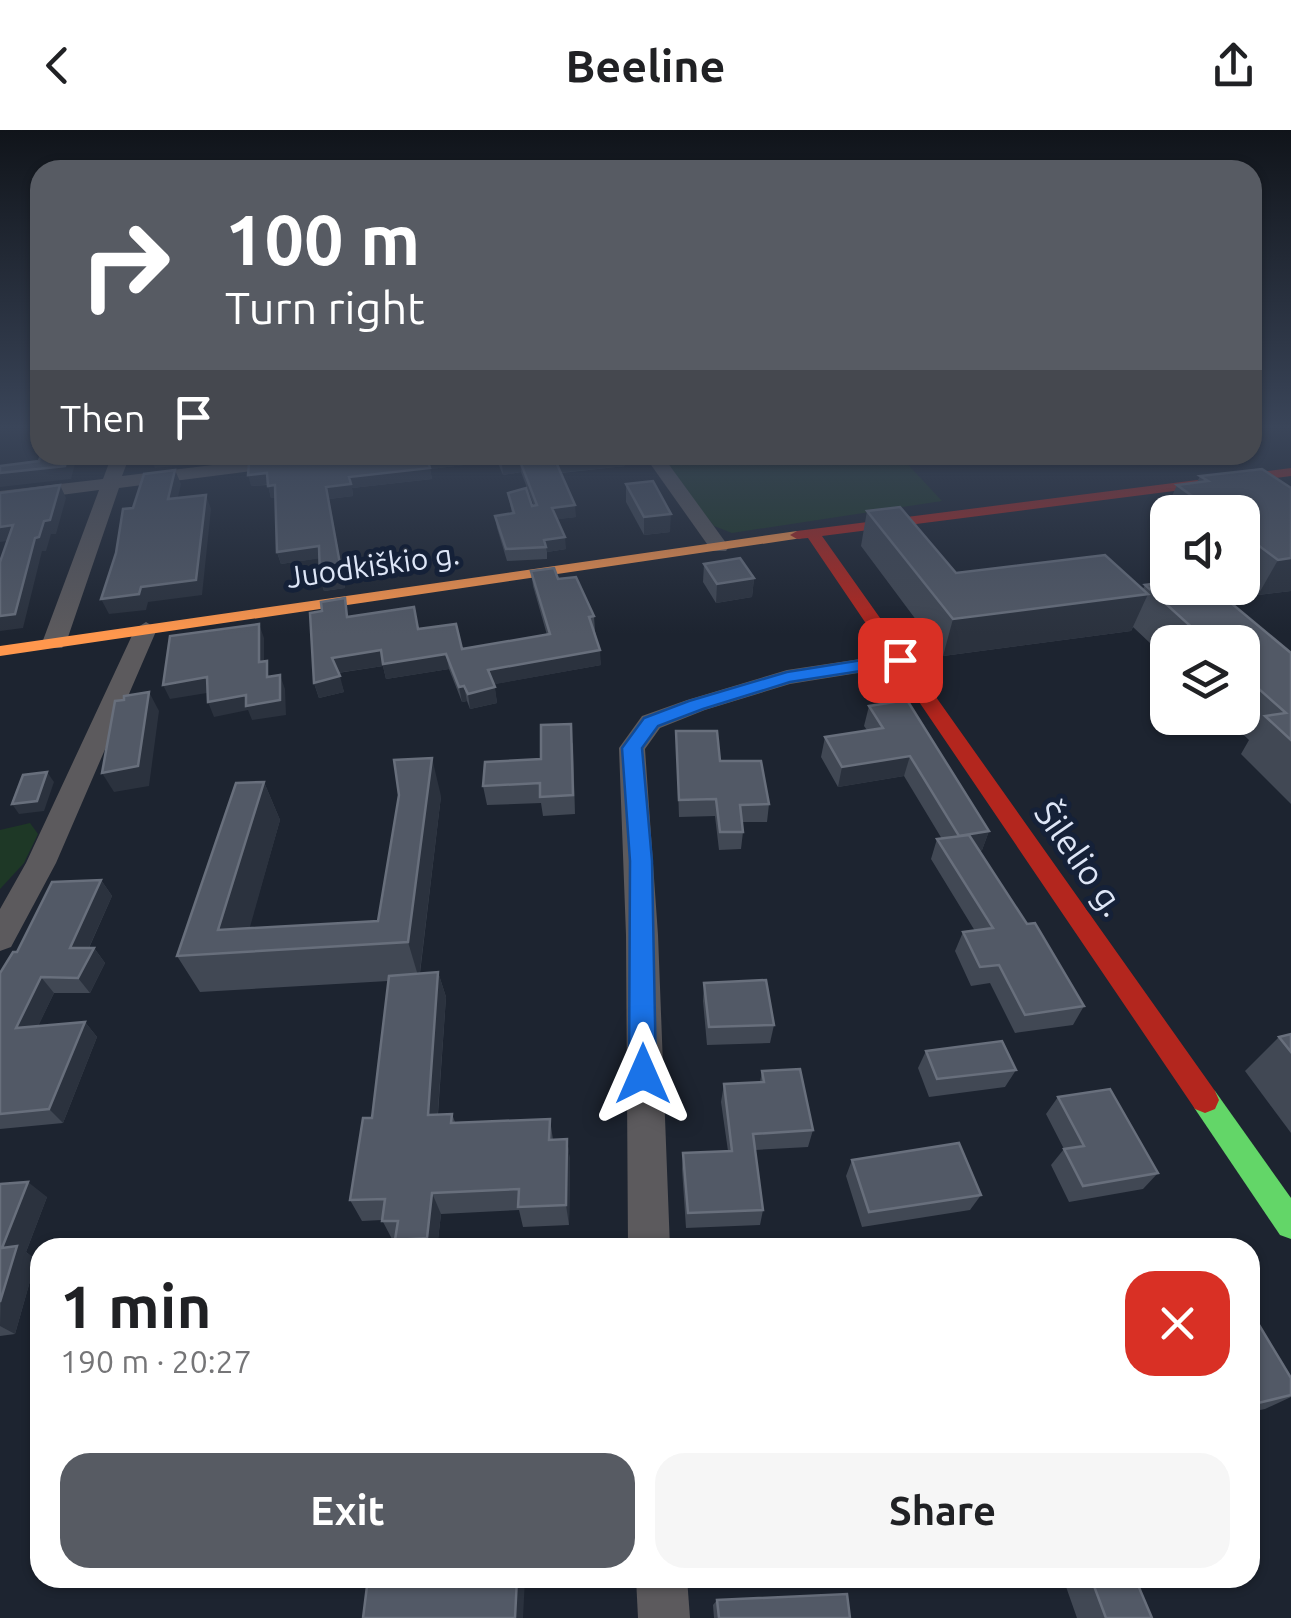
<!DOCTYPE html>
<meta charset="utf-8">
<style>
body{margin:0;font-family:Ubuntu,sans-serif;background:#f6f6f6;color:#202124;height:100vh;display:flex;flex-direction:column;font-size:38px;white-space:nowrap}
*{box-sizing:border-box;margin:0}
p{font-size:32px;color:#757577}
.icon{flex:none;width:55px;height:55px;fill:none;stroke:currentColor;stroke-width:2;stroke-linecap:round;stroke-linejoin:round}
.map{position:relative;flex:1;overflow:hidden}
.side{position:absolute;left:30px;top:1108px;width:1230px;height:350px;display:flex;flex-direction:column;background:#fff;border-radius:30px;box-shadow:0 2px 8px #0004}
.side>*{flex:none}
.banner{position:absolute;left:30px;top:30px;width:1232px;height:305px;border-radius:30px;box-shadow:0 2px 8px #0004;background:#575b63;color:#fff;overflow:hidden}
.controls{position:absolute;left:1150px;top:365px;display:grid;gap:20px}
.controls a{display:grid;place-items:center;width:110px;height:110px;border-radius:20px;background:#fff;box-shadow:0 2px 8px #0004;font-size:50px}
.pin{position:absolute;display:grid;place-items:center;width:85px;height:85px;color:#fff;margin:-42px;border-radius:20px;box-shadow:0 5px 15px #0006}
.me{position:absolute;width:110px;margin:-55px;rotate:0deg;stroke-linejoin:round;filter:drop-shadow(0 0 8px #0008)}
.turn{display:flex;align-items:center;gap:35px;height:210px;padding:0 30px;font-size:45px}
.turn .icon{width:130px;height:130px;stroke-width:2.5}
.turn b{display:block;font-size:70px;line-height:85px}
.then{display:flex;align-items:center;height:95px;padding:0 30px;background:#0003;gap:20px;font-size:38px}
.round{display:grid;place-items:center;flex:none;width:105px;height:105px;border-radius:30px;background:#f6f6f6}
.head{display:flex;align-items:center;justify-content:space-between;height:170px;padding:0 30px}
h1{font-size:60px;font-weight:700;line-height:75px}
.button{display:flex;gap:20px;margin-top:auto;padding:20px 30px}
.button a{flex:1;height:115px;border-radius:30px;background:#575b63;color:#fff;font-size:40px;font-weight:700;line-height:115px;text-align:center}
.button a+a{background:#f6f6f6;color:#202124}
header{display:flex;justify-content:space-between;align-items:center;height:130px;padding:0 30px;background:#fff;font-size:45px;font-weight:700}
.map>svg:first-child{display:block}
.green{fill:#1e3826}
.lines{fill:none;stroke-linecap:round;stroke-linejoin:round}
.street{fill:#5c5a5d;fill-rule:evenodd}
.fast{fill:#63d668;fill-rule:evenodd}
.slow{fill:#ff974d;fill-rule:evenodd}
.jam{fill:#b3261e;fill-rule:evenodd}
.wall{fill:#414854}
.shaded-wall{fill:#2b323e}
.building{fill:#525966;stroke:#686f7c;stroke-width:2.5}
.route{fill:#1a73e8;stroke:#114b97;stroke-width:2.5}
.labels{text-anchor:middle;stroke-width:10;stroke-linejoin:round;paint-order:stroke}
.far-street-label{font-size:30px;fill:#dee6f7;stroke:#152138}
.street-label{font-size:35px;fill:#dee6f7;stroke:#152138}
</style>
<header><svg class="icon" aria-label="back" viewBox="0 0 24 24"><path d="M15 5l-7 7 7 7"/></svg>Beeline<svg class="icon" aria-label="share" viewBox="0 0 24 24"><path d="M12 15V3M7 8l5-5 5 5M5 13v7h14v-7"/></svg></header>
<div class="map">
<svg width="1291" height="1488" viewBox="0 0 1291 1488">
<rect width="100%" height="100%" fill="#1d2430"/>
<g class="green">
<polygon points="656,325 899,325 942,371 732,403 714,396"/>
<polygon points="30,693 38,704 24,733 0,759 0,700"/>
</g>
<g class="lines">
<g class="street">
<polygon points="112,325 130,325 122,346 296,325 348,325 339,330 119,358 66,513 62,518 46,518 42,513 99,360 0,373 0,361 103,349"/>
<polygon points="644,325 662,325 729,417 726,421 712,421"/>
<polygon points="146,492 157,499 56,733 11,817 0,821 0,779 26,733 135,499"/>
<polygon points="900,523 908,525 912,530 908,535 790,554 705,580 660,598 645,619 658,805 670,1118 628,1118 626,805 619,618 642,586 687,570 787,540"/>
<polygon points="636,1448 687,1448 690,1488 638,1488"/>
</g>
<polygon class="fast" points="1205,957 1215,961 1291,1068 1291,1109 1280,1105 1195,979 1191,970 1195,961"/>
<polygon class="slow" points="797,401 804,405 802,408 0,526 0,516"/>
<polygon class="jam" points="1291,338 1291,346 822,406 1215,961 1219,970 1215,979 1205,983 1195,979 808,408 797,409 790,405 797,401"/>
</g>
<g class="wall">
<polygon points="315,325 625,325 625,336 561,343 576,387 557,389 566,419 547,422 547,429 507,431 497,398 495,386 512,384 508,363 534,376 521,342 503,345 497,331 430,339 432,349 352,358 353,366 329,369 345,458 324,461 320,448 319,428 281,434 277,422 276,367 271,368 268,355 251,356"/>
<polygon points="1200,346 1291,358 1291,461 1258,465 1242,452 1242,382 1168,382 1168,393 1162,388 1177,355 1197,352"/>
<polygon points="626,354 670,402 644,405 626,372"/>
<polygon points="867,381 956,443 1143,459 1145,455 1291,523 1291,674 1241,624 1249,610 1226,588 1242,588 1242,512 1168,512 1168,530 1133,497 1131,501 943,526 861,416"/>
<polygon points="704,434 754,448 752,467 716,473 703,452"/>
<polygon points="531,441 558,449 594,486 595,501 601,535 494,554 497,573 470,579 467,571 462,572 449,539 386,549 383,536 338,543 344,562 319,568 314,553 418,499 462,519 547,505 533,456"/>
<polygon points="869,576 989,701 982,720 980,721 1027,794 1084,876 1073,895 1015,903 990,853 971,856 955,821 963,802 975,801 931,729 937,709 942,709 904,646 838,657 821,627 825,607 867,600 864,596"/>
<polygon points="676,601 720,631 769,674 767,692 742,692 743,702 741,719 719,720 715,686 679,687"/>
<polygon points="573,613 575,684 543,686 541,673 487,675 483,656"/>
<polygon points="264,652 280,690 249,798 378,791 441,666 420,843 438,842 446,867 438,984 452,984 455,992 550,989 553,1010 567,1009 570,1031 569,1095 523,1097 519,1080 441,1084 437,1118 399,1118 396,1111 393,1111 382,1090 362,1091 350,1070 372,988 388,851 200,862 177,826"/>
<polygon points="101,750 112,766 89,818 94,818 105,833 90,863 54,863 38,896 85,892 97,907 63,993 0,999 0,843 17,822"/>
<polygon points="704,853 774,895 770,913 707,915 703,871"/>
<polygon points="1291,904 1291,1003 1245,941 1279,907"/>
<polygon points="926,921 1016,940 1005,957 929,967 918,938"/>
<polygon points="762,941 813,1000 808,1017 755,1020 763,1080 760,1095 686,1098 682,1039 683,1023 728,1021 721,972 724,954 760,952"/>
<polygon points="1058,967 1158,1043 1143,1059 1069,1072 1051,1035 1064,1019 1046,984"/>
<polygon points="852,1030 981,1065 970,1080 862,1097 846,1046"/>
<polygon points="0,1054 47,1067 26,1122 36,1130 15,1204 0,1206"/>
<polygon points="1250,1180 1291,1248 1291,1267 1265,1279 1250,1282"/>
<polygon points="1079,1448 1135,1448 1152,1488 1077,1488 1064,1451"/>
<polygon points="717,1470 850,1488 714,1488 713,1475"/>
</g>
<g class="shaded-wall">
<polygon points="68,325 95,325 94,332 75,334 71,349 0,357 0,343"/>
<polygon points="149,325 192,325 191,328 187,328 185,335 155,338"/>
<polygon points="451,325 496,325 497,331 430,339 432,349 352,358 353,366 329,369 345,458 324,461 320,448 326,357 349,347 427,328"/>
<polygon points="625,325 625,336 557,343 556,332"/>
<polygon points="520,331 521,342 503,345 502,333"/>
<polygon points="175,340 181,354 174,384 168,369"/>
<polygon points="267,343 271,354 251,356 248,345"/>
<polygon points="60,355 66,368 56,404 51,404 46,421 42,421 23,498 0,501 0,486"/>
<polygon points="275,355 279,367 271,368 268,356"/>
<polygon points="206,365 211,379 202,465 148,472 146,480 109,484 101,469 141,457"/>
<polygon points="575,375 576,387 553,390 552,378"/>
<polygon points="671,384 670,402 644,405 644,387"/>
<polygon points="13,395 20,409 0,412 0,397"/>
<polygon points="565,407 566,419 547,422 544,410"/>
<polygon points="319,416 322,428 281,434 277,422"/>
<polygon points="1291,428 1291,461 1258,465 1278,430"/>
<polygon points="754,448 752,467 716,473 717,454"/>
<polygon points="1148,464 1131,501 943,526 953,489"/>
<polygon points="259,494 264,508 264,546 259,532"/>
<polygon points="381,520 446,524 449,539 386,549 383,536 336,543 332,528"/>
<polygon points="600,520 601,535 490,555 488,540"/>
<polygon points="280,545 285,559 286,585 252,590 248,580 214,587 208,572"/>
<polygon points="340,546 344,562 319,568 314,553"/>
<polygon points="207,547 213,562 170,569 163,555"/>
<polygon points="464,556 467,571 462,572 459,557"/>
<polygon points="495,557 497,573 470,579 468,564"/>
<polygon points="149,562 159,581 149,656 114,662 102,643"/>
<polygon points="910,626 904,646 838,657 842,637"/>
<polygon points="432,628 441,666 419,849 408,812"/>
<polygon points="47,642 54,652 44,681 19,684 12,674"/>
<polygon points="264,652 280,690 243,822 218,800"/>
<polygon points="989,701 982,720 952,725 959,706"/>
<polygon points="101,750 112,766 82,833 70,818"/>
<polygon points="94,818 105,833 90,863 78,848"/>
<polygon points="438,842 446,867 436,1007 428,985"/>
<polygon points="41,847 54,863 30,913 16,898"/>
<polygon points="85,892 97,907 63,993 49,979"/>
<polygon points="567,1009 570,1031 569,1095 566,1075"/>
<polygon points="28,1052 47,1067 26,1122 36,1130 15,1204 0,1196 2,1118"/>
<polygon points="432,1063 441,1084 437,1118 431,1118 427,1108"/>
<polygon points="517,1448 525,1448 523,1488 515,1488"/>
</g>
<g class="building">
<polygon points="41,325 68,325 65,336 0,343 0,336 39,331"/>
<polygon points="315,325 451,325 427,328 430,338 349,347 351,354 326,357 342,445 320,448 319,416 277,422 275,355 268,356 267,343 248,345 249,333"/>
<polygon points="498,325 622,325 556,332 575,375 552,378 565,407 544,410 546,417 506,419 495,386 514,383 508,363 526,358 532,376 537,375 520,331 502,333"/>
<polygon points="1262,339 1291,358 1291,428 1278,430 1242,403 1242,382 1214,382 1177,355 1208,351 1200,346"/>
<polygon points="175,340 168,369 206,365 196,450 141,457 139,464 101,469 116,423 123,379 133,378 144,344"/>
<polygon points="653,351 671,384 644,387 626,354"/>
<polygon points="60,355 50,390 44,391 39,407 35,408 15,484 0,486 0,432 13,395 0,397 0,363"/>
<polygon points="900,377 956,443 1105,425 1148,464 953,489 867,381"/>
<polygon points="740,428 754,448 717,454 704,434"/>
<polygon points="554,438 558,449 576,447 594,486 589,487 600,520 488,540 495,557 468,564 464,556 459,557 446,524 383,534 381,520 332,528 340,546 314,553 310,483 322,481 321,472 345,468 347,487 414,477 418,499 456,494 462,519 550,504 531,441"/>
<polygon points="1168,452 1168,458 1213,458 1291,523 1291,610 1265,586 1286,583 1242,544 1242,512 1208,512 1145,455"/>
<polygon points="259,494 259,532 267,531 267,547 280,545 280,570 246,576 246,565 208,572 207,547 163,555 170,506"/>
<polygon points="149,562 138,636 102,643 115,571 124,570 124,566"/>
<polygon points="907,570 989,701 959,706 910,626 842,637 825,607 883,598 869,576"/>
<polygon points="571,594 573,665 540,667 540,653 483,656 485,632 541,629 541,595"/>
<polygon points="676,601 717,601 720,631 761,631 769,674 740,675 743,702 720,702 716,669 679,670"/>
<polygon points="432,628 408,812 177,826 236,653 264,652 218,800 378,791 399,665 394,630"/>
<polygon points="47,642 37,671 12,674 23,645"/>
<polygon points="969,705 1027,794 1035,793 1084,876 1025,885 999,835 980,837 963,802 993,798 937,709"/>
<polygon points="101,750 70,818 94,818 78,848 41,847 16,898 85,892 49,979 0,984 0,843 13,822 17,822 52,752"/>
<polygon points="438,842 428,985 452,984 451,993 550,989 549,1010 567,1009 566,1075 518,1077 519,1059 432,1063 427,1108 395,1110 398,1091 382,1091 385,1069 350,1070 363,988 372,988 389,846"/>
<polygon points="766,850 774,895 709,897 704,853"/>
<polygon points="1291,904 1291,922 1279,907"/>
<polygon points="1002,911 1016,940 937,949 926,921"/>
<polygon points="800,939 813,1000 753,1004 763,1080 688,1083 683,1023 732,1021 724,954 764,952 762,941"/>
<polygon points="1110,959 1158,1043 1083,1056 1064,1019 1084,1016 1058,967"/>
<polygon points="959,1013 981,1065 869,1082 852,1030"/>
<polygon points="28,1052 2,1118 17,1116 0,1172 0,1054"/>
<polygon points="1250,1180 1291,1248 1291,1265 1250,1275"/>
<polygon points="368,1448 517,1448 515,1488 363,1488"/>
<polygon points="1091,1448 1135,1448 1152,1488 1106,1488"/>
<polygon points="847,1464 850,1488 719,1488 717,1470"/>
</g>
<linearGradient id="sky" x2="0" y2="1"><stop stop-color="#10141a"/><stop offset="0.59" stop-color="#3a4559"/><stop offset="1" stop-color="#3a4559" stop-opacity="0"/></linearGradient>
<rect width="1291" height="504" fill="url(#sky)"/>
<polygon class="route" points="900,524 906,526 906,534 790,552 703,579 658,596 642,618 652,731 656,944 652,953 643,957 633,953 629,944 630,731 622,618 644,588 689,571 787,542"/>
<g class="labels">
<g class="far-street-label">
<text transform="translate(373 436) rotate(-8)" y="10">Juodkiškio g.</text>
</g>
<g class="street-label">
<text transform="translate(1080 729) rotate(55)" y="12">Šilelio g.</text>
</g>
</g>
</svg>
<div class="controls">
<a><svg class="icon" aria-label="sound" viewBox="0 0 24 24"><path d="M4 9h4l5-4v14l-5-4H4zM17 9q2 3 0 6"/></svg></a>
<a><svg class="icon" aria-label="layers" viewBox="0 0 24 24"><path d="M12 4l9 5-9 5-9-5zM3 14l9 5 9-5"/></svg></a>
</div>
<div class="pin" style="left:900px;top:530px;background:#d93025"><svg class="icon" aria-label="arrive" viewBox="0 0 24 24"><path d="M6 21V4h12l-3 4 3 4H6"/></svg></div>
<svg class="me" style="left:643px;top:944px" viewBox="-20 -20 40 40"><path d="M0-17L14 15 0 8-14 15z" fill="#1a73e8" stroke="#fff" stroke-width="4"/></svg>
<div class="banner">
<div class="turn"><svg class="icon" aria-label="right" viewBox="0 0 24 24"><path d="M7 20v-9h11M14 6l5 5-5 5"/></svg><div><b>100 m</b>Turn right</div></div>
<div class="then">Then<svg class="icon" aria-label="arrive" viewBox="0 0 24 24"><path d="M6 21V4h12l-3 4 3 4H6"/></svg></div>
</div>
<section class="side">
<div class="head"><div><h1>1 min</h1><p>190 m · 20:27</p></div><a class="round" style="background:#d93025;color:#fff"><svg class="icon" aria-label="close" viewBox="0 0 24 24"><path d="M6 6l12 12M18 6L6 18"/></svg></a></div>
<div class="button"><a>Exit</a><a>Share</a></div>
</section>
</div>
